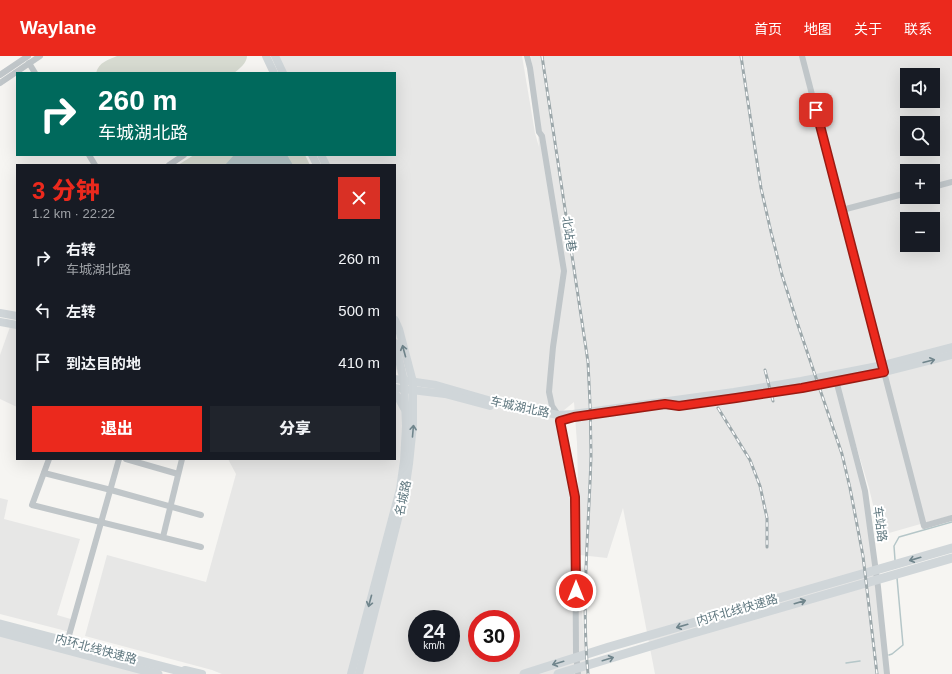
<!DOCTYPE html>
<html lang="zh">
<meta charset="utf-8">
<style>
body{margin:0;font-family:Helvetica,"Noto Sans SC",sans-serif;background:#20242c;color:#f1f3f6;height:100vh;display:flex;flex-direction:column;font-size:15px;white-space:nowrap}
*{box-sizing:border-box;margin:0}
p{font-size:13px;color:#9ea1a6}
.icon{flex:none;width:22px;height:22px;fill:none;stroke:currentColor;stroke-width:2;stroke-linecap:round;stroke-linejoin:round}
.map{position:relative;flex:1;overflow:hidden}
.sheet{position:absolute;left:16px;top:108px;width:380px;height:296px;display:flex;flex-direction:column;background:#171b24;border-radius:0px;box-shadow:0 4px 16px #0002}
.sheet>*{flex:none}
.banner{position:absolute;left:16px;top:16px;width:380px;height:84px;border-radius:0px;box-shadow:0 4px 16px #0002;background:#00695c;color:#fff;overflow:hidden}
.controls{position:absolute;left:900px;top:12px;display:grid;gap:8px}
.controls a{display:grid;place-items:center;width:40px;height:40px;border-radius:0px;background:#171b24;box-shadow:0 4px 16px #0002;font-size:20px}
.speed{position:absolute;left:408px;top:554px;display:flex;gap:8px;font-size:20px;font-weight:700;text-align:center}
.speed>*{display:grid;place-content:center;width:52px;height:52px;border-radius:50%;background:#171b24;box-shadow:0 4px 16px #0002;line-height:1}
.speed small{font-size:10px;font-weight:400}
.speed .limit{border:6px solid #d22;background:#fff;color:#111}
.pin{position:absolute;display:grid;place-items:center;width:34px;height:34px;color:#fff;margin:-17px;border-radius:8px;box-shadow:0 2px 6px #0006}
.me{position:absolute;width:44px;margin:-22px;rotate:0deg;stroke-linejoin:round;filter:drop-shadow(0 0 3px #0008)}
.turn{display:flex;align-items:center;gap:14px;height:84px;padding:0 16px;font-size:18px}
.turn .icon{width:52px;height:52px;stroke-width:2.5}
.turn b{display:block;font-size:28px;line-height:34px}
.round{display:grid;place-items:center;flex:none;width:42px;height:42px;border-radius:0px;background:#20242c}
.summary{display:flex;align-items:center;justify-content:space-between;height:68px;padding:0 16px}
h1{font-size:24px;font-weight:800;line-height:30px;color:#eb291d}
.cta{display:flex;gap:8px;margin-top:auto;padding:8px 16px}
.cta a{flex:1;height:46px;border-radius:0px;background:#eb291d;color:#fff;font-size:16px;font-weight:800;line-height:46px;text-align:center}
.cta a+a{background:#20242c;color:#f1f3f6}
ul{padding:0;list-style:none}
li{display:flex;align-items:center;gap:12px;height:52px;padding:0 16px}
li div{flex:1}
li b{display:block;font-size:15px}
li em{font-style:normal}
header{display:flex;align-items:center;gap:24px;box-sizing:border-box;height:56px;padding:0 20px;background:#eb291d;color:#fff}
header strong{font-size:19px}
nav{display:flex;gap:22px;margin-inline-start:auto;font-size:14px}
.map>svg:first-child{display:block}
.built{fill:#e7e7e6;fill-rule:evenodd}
.green{fill:#d7dbd1}
.water{fill:#b5c6c8}
.lines{fill:none;stroke-linecap:round;stroke-linejoin:round}
.stream{stroke:#b5c6c8;stroke-width:1.5}
.minor{stroke:#c0c6c9;stroke-width:6}
.major{stroke:#d0d6d9;stroke-width:8}
.highway{stroke:#d0d6d9;stroke-width:9}
.rail-casing{stroke:#9da8ab;stroke-width:3}
.rail{stroke:#fff;stroke-width:1.5;stroke-dasharray:4.5;stroke-linecap:butt}
.oneway{stroke:#70858c}
.route-casing{stroke:#991b13;stroke-width:10}
.route{stroke:#eb291d;stroke-width:7}
.labels{text-anchor:middle;stroke-width:4;stroke-linejoin:round;paint-order:stroke}
.street-label{font-size:12px;fill:#5f777f;stroke:#fff}
</style>
<header>
<strong>Waylane</strong>
<nav><a>首页</a><a>地图</a><a>关于</a><a>联系</a></nav>
</header>
<div class="map">
<svg width="952" height="618" viewBox="0 0 952 618">
<rect width="100%" height="100%" fill="#f6f5f2"/>
<g class="built">
<path d="M275 0H522L535 77 539 91 531 0H952V459L889 477 878 470 869 432 841 340 865 435 888 618H655L623 452 607 502 580 499 577 387 574 346 558 359 575 441 586 618H222L212 614 85 580 107 499 206 526 236 418 228 403H395V338L401 350 400 328 395 309V109H322L317 99H395V17H282ZM907 19H933V45H907ZM907 67H933V93H907ZM907 115H933V141H907ZM907 163H933V189H907ZM417 563H451V597H417ZM477 563H511V597H477Z"/>
<polygon points="11,268 17,269 17,351 0,343 0,299"/>
<polygon points="0,442 8,444 4,463 80,483 57,559 74,564 70,576 0,558"/>
<polygon points="0,580 146,618 0,618"/>
</g>
<g class="green">
<path d="M117 0H247C247 7 239 13 234 17H96C99 6 108 4 117 0Z"/>
<polygon points="194,99 305,99 310,109 178,109"/>
</g>
<polygon class="water" points="234,99 287,99 293,109 225,109"/>
<g class="lines">
<g class="stream">
<polyline points="895,504 894,490 899,481 952,466"/>
<polyline points="889,599 892,598 903,589 897,522"/>
<polyline points="846,607 860,605"/>
</g>
<g class="minor">
<polyline points="527,0 530,12 539,76 542,80 564,215 553,291 550,324 549,336 552,350 558,359 575,441 576,597 578,618"/>
<polyline points="802,0 924,470 952,462"/>
<polyline points="29,7 35,17"/>
<polyline points="0,19 28,0"/>
<polyline points="0,27 40,0"/>
<polyline points="89,99 95,109"/>
<polyline points="169,109 184,99"/>
<polyline points="933,131 952,126"/>
<polyline points="842,154 907,137"/>
<polyline points="836,324 865,435 878,531 887,618"/>
<polyline points="49,403 32,449 201,491"/>
<polyline points="126,403 178,418"/>
<polyline points="44,417 111,434 201,459"/>
<polyline points="163,481 182,403"/>
<polyline points="68,583 119,403"/>
</g>
<g class="major">
<polyline points="266,0 274,17"/>
<polyline points="275,0 283,17"/>
<polyline points="312,99 317,109"/>
<polyline points="321,99 326,109"/>
<polyline points="0,257 17,260"/>
<polyline points="0,266 17,269"/>
<polyline points="395,323 436,329 495,346 558,359 573,358 734,336 801,325 883,309 952,291"/>
<polyline points="395,332 445,338 490,350"/>
<polyline points="395,338 398,341 404,352"/>
<polyline points="669,349 679,350 736,342 802,331 884,316 952,299"/>
<polyline points="185,614 202,618"/>
<polyline points="351,618 400,433 404,405 406,370 404,325 395,287"/>
<polyline points="359,618 405,435 409,408 413,369 413,326 399,273 395,264"/>
</g>
<g class="highway">
<polyline points="0,568 191,618"/>
<polyline points="0,576 158,618"/>
<polyline points="524,618 609,591 952,492"/>
<polyline points="558,618 690,578 952,502"/>
</g>
<defs>
<g id="rail">
<path d="M542 0 588 306C590 337 591 368 591 400 589 472 581 545 588 618"/>
<polyline points="741,0 761,132 771,176 782,219 798,269 842,398 850,432 863,500 877,618"/>
<polyline points="765,314 773,345"/>
<polyline points="718,352 750,404 760,430 767,462 767,491"/>
</g>
</defs>
<use href="#rail" class="rail-casing"/>
<use href="#rail" class="rail"/>
</g>
<defs><path id="oneway-shaft" d="M-6 0H5M1.5-3L5.5 0L1.5 3" fill="none" stroke-width="1.6" stroke-linecap="round" stroke-linejoin="round"/></defs>
<g class="oneway">
<use href="#oneway-shaft" transform="translate(404 295) rotate(-105)"/>
<use href="#oneway-shaft" transform="translate(929 305) rotate(-14)"/>
<use href="#oneway-shaft" transform="translate(413 375) rotate(-85)"/>
<use href="#oneway-shaft" transform="translate(915 503) rotate(164)"/>
<use href="#oneway-shaft" transform="translate(370 545) rotate(105)"/>
<use href="#oneway-shaft" transform="translate(800 546) rotate(-16)"/>
<use href="#oneway-shaft" transform="translate(682 570) rotate(164)"/>
<use href="#oneway-shaft" transform="translate(608 603) rotate(-17)"/>
<use href="#oneway-shaft" transform="translate(558 607) rotate(163)"/>
</g>
<g class="lines">
<defs>
<polyline id="route" points="576,535 575,441 560,365 574,361 665,348 679,350 736,342 802,332 884,316 816,54"/>
</defs>
<use href="#route" class="route-casing"/>
<use href="#route" class="route"/>
</g>
<g class="labels">
<g class="street-label">
<text transform="translate(569 178) rotate(81)" y="4">北站巷</text>
<text transform="translate(520 351) rotate(12)" y="4">车城湖北路</text>
<text transform="translate(403 442) rotate(-78)" y="4">名城路</text>
<text transform="translate(880 468) rotate(82)" y="4">车站路</text>
<text transform="translate(737 554) rotate(-16)" y="4">内环北线快速路</text>
<text transform="translate(96 593) rotate(15)" y="4">内环北线快速路</text>
</g>
</g>
</svg>
<div class="controls">
<a><svg class="icon" aria-label="sound" viewBox="0 0 24 24"><path d="M4 9h4l5-4v14l-5-4H4zM17 9q2 3 0 6"/></svg></a>
<a><svg class="icon" aria-label="search" viewBox="0 0 24 24"><circle cx="10" cy="10" r="6"/><path d="M15 15l6 6"/></svg></a>
<a>+</a>
<a>−</a>
</div>
<div class="speed"><div>24<small>km/h</small></div><div class="limit">30</div></div>
<div class="pin" style="left:816px;top:54px;background:#d93025"><svg class="icon" aria-label="arrive" viewBox="0 0 24 24"><path d="M6 21V4h12l-3 4 3 4H6"/></svg></div>
<svg class="me" style="left:576px;top:535px" viewBox="-20 -20 40 40"><circle r="17" fill="#eb291d" stroke="#fff" stroke-width="3"/><path d="M0-11L8 9 0 5-8 9z" fill="#fff"/></svg>
<div class="banner">
<div class="turn"><svg class="icon" aria-label="right" viewBox="0 0 24 24"><path d="M7 20v-9h11M14 6l5 5-5 5"/></svg><div><b>260 m</b>车城湖北路</div></div>
</div>
<section class="sheet">
<div class="summary"><div><h1>3 分钟</h1><p>1.2 km · 22:22</p></div><a class="round" style="background:#d93025;color:#fff"><svg class="icon" aria-label="close" viewBox="0 0 24 24"><path d="M6 6l12 12M18 6L6 18"/></svg></a></div>
<ul>
<li><svg class="icon" aria-label="right" viewBox="0 0 24 24"><path d="M7 20v-9h11M14 6l5 5-5 5"/></svg><div><b>右转</b><p>车城湖北路</p></div><em>260 m</em></li>
<li><svg class="icon" aria-label="left" viewBox="0 0 24 24"><path d="M17 20v-9H6M10 6l-5 5 5 5"/></svg><div><b>左转</b></div><em>500 m</em></li>
<li><svg class="icon" aria-label="arrive" viewBox="0 0 24 24"><path d="M6 21V4h12l-3 4 3 4H6"/></svg><div><b>到达目的地</b></div><em>410 m</em></li>
</ul>
<div class="cta"><a>退出</a><a>分享</a></div>
</section>
</div>
